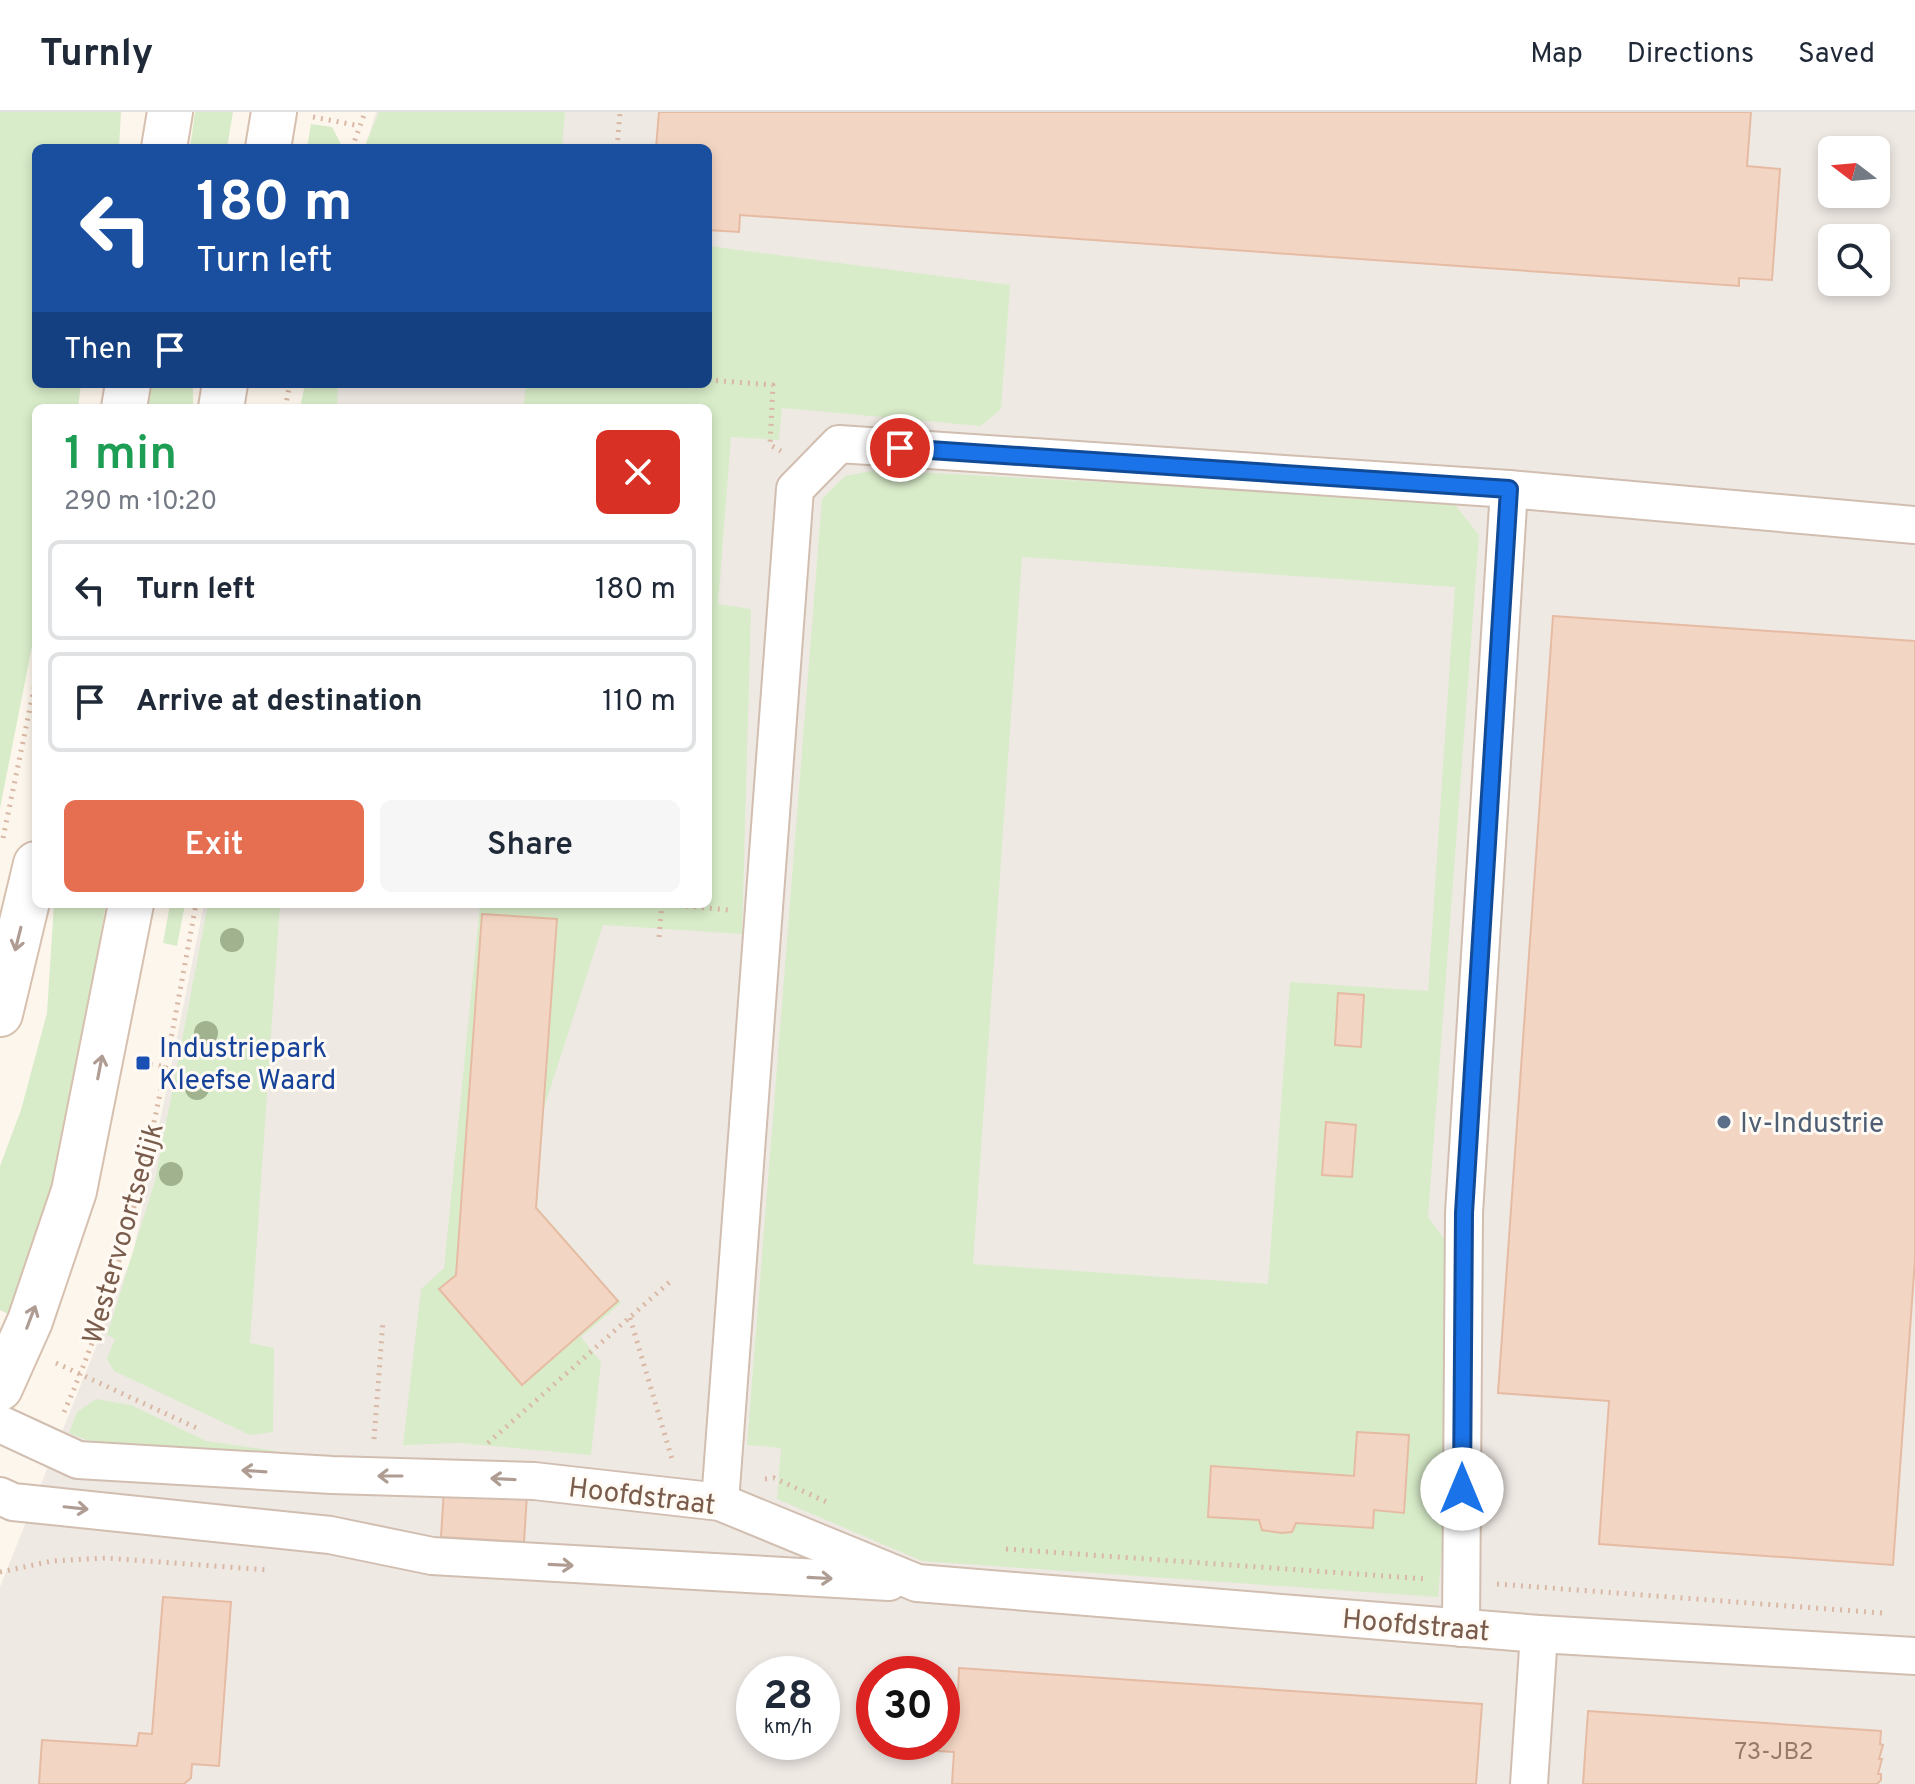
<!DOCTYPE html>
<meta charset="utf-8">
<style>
body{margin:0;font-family:Overpass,sans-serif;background:#f6f6f7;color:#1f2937;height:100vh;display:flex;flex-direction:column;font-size:30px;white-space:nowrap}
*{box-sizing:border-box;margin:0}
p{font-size:26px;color:#747a83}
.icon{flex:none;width:44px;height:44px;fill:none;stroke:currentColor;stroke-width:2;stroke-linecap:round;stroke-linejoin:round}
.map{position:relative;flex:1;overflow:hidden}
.details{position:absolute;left:32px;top:292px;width:680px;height:504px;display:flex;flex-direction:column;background:#fff;border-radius:12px;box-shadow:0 4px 12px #0003}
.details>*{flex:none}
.top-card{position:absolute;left:32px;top:32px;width:680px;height:244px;border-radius:12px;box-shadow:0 4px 12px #0003;background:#1a4fa0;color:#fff;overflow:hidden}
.needle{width:52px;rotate:286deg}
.controls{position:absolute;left:1818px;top:24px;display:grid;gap:16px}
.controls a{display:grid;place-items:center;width:72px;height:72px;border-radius:12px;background:#fff;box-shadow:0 4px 12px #0003;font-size:40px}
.speed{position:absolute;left:736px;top:1544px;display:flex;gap:16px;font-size:40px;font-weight:700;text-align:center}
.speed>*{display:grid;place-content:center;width:104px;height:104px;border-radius:50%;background:#fff;box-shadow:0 4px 12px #0003;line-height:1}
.speed small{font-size:20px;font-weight:400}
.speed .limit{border:12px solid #d22;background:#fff;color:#111}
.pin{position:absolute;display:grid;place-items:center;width:68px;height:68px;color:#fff;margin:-34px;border:4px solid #fff;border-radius:50%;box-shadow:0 2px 8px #0007}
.me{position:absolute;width:88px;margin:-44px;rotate:0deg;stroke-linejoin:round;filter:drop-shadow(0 0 6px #0008)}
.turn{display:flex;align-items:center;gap:28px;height:168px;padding:0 32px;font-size:36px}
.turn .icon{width:104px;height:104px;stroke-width:2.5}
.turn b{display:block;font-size:56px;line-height:68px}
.then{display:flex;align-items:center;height:76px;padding:0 32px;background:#0003;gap:16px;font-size:30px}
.round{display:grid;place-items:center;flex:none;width:84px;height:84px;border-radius:12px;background:#f6f6f7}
.headline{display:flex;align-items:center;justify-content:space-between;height:136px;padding:0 32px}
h1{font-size:48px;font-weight:600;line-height:60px;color:#1e9e55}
.cta{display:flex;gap:16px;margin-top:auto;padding:16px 32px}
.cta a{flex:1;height:92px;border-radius:12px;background:#e76f51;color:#fff;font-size:32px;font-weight:600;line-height:92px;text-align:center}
.cta a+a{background:#f6f6f7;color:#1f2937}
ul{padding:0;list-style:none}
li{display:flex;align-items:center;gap:24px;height:100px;margin:0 16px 12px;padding:0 16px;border:4px solid #e0e1e3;border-radius:12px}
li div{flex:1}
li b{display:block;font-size:30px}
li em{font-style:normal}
header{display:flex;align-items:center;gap:48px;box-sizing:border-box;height:112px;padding:0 40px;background:#fff;border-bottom:2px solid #e0e1e3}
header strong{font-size:38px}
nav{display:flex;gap:44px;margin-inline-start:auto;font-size:28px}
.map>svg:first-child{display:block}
.industrial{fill:#efe9e4;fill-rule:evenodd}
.green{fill:#d8ecc9;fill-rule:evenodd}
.building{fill:#f3d5c3;stroke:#e6bba3;stroke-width:2}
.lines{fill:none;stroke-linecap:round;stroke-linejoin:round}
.street-casing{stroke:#d1beb0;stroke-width:40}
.secondary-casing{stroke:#d6c0b0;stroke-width:48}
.path{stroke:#d9b8a5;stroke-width:5;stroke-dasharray:2 6;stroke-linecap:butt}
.street{stroke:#fff;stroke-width:36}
.secondary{stroke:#fff;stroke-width:44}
.tree{fill:#a0b28e}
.oneway{stroke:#af9d94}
.route-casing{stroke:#114b97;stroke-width:20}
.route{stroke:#1a73e8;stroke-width:14}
.transit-dot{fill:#1a4fb4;stroke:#fffaf3;stroke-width:3}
.service-dot{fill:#5c6f8a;stroke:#fffaf3;stroke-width:3}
.labels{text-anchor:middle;stroke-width:6;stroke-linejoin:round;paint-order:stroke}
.number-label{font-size:24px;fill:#987a6a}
.transit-label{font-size:28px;fill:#164399;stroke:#fffaf3;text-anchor:start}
.service-label{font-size:28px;fill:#4e5e75;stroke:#fffaf3;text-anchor:start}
.street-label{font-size:28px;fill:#7a5c4d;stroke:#fffaf3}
</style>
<header>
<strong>Turnly</strong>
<nav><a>Map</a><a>Directions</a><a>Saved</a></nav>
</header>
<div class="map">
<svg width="1915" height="1672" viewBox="0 0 1915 1672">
<rect width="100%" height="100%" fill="#fdf6ec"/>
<path class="industrial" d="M376 0H1915V1672H0V1475L133 1142 204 792H708V296H305L309 272H708V36H365ZM1832 38H1876V82H1832ZM1832 126H1876V170H1832ZM754 1562H822V1630H754ZM874 1562H942V1630H874Z"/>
<g class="green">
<polygon points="0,0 121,0 119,36 36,36 36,272 81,272 78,296 36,296 36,514 0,696"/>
<polygon points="195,0 233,0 227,36 190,36"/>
<polygon points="379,0 565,0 562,36 364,36"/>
<polygon points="311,12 332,15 343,36 307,36"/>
<polygon points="708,134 1010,173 1001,297 981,314 782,296 779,328 731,325 718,492 751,497 742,822 603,813 544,996 537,1095 621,1191 581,1225 601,1250 591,1343 460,1331 403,1333 421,1177 444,1156 480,792 708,792 708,296 523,296 526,272 708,272"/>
<polygon points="152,272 193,272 193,296 147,296"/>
<polygon points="305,272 338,272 337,296 300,296"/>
<path d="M877 358 1452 389 1479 423 1428 1105 1452 1137 1455 1280 1438 1485 922 1449 777 1387 781 1336 747 1333 822 387 845 364ZM1022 445 1455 475 1428 879 1290 870 1268 1172 973 1152Z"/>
<polygon points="54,792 106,792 68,1010 47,1100 10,1203 0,1198 0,1054 21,998 47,901"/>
<polygon points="170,792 185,792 177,834 163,831"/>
<polygon points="208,792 280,792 250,1231 274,1236 273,1320 250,1323 114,1259 107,1247 115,1227 107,1223 155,1069"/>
<path d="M96 1287 131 1293 206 1329 276 1339 274 1344C217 1340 120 1345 69 1321L77 1300Z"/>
</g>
<g class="building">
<polygon points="659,0 1751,0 1747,54 1780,57 1772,168 1739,166 1739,174 740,103 739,120 708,118 708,36 656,36"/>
<polygon points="1553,504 1915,529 1915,1148 1893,1453 1599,1432 1609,1289 1498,1281"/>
<polygon points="482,802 557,807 536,1096 618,1189 522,1273 439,1177 456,1163"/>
<polygon points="1338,881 1364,883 1361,935 1335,933"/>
<polygon points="1326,1010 1356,1013 1352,1065 1322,1063"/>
<polygon points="1357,1320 1409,1323 1404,1401 1374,1398 1373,1416 1296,1411 1292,1420 1282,1421 1262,1418 1259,1408 1208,1405 1211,1354 1354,1364"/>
<polygon points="444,1377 527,1382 524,1430 441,1425"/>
<polygon points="163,1485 231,1490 219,1654 192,1652 191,1666 184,1672 39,1672 42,1628 137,1634 139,1621 152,1622"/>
<polygon points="959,1556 1482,1592 1476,1672 952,1672 954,1640 907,1637 907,1630 942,1630 942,1601 957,1602"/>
<polygon points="1588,1599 1881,1619 1880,1632 1883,1633 1879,1647 1882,1647 1878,1662 1881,1662 1881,1668 1877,1672 1583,1672"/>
</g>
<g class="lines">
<defs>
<g id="street">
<polyline points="0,1312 78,1348 332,1363 534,1369 720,1390 917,1471 1539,1522 1915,1544"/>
<polyline points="0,1384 13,1390 330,1423 432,1444 889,1470"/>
<polyline points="720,1390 795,377 839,332 1509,377 1915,413"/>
<polyline points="1461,1516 1464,1101 1509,377"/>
<polyline points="1529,1672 1539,1522"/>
</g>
<g id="secondary">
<polyline points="164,36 170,0"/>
<polyline points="268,36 274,0"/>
<polyline points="124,296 128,272"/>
<polyline points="221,296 225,272"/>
<polyline points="0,902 36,752"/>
<polyline points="0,1276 30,1209 74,1079 131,792"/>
</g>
</defs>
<use href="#street" class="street-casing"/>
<use href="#secondary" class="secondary-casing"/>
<g class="path">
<polyline points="313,5 360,14"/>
<polyline points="352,36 365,0"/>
<polyline points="617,36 620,0"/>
<polyline points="708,268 773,273 770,333 781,339"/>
<polyline points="285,296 290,272"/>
<polyline points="3,726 36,567"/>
<polyline points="662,792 729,798"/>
<polyline points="659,825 662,792"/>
<polyline points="143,951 166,955"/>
<polyline points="630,1206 672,1347"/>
<polyline points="56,1251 199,1317"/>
<path d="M64 1300C136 1139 164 964 196 792"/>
<polyline points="374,1327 383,1209"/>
<polyline points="488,1331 673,1167"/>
<polyline points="765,1367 774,1366 829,1391"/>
<polyline points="1006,1437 1427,1467"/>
<polyline points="0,1460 52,1449 105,1446 269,1458"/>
<polyline points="1497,1472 1882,1501"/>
</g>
<use href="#street" class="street"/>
<use href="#secondary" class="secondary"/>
</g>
<g class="tree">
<circle cx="232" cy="828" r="12"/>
<circle cx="206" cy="921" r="12"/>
<circle cx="197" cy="976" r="12"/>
<circle cx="171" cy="1062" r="12"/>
</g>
<defs><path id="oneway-shaft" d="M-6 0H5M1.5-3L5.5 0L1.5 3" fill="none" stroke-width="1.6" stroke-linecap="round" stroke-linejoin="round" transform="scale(2)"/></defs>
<g class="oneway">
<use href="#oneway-shaft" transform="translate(18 827) rotate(104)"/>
<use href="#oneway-shaft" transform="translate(100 955) rotate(-79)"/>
<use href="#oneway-shaft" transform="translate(31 1205) rotate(-69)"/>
<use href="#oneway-shaft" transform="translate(254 1359) rotate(-176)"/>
<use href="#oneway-shaft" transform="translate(390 1364) rotate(-180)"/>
<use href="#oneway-shaft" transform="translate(503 1367) rotate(-177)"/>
<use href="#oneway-shaft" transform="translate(76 1396) rotate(6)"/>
<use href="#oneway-shaft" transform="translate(561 1453) rotate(3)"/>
<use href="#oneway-shaft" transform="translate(820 1466) rotate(3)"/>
</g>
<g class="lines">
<defs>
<polyline id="route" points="900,336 1509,377 1464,1101 1462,1377"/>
</defs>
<use href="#route" class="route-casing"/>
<use href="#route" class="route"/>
</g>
<rect class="transit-dot" x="135" y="943" width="16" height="16" rx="4"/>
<circle class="service-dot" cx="1724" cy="1010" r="8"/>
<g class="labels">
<g class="number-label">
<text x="1774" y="1647">73-JB2</text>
</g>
<g class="transit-label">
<text x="159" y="945">Industriepark<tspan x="159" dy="32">Kleefse Waard</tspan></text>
</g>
<g class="service-label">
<text x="1740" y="1020">Iv-Industrie</text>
</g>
<g class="street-label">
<text transform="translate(122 1121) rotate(-74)" y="10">Westervoortsedijk</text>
<text transform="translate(642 1383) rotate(7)" y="10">Hoofdstraat</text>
<text transform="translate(1416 1512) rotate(5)" y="10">Hoofdstraat</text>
</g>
</g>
</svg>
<div class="controls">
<a><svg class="needle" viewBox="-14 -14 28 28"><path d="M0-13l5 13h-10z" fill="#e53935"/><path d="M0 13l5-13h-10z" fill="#747a83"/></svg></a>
<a><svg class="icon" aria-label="search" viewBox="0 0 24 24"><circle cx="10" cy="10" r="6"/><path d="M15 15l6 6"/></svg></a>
</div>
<div class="speed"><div>28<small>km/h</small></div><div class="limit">30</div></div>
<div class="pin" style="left:900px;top:336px;background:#d93025"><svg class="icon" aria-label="arrive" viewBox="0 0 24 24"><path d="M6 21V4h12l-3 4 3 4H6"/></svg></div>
<svg class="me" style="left:1462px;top:1377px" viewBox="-20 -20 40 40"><circle r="19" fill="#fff"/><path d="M0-13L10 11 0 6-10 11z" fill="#1a73e8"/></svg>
<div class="top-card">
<div class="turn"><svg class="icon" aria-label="left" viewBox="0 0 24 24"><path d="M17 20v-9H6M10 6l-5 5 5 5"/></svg><div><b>180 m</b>Turn left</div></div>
<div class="then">Then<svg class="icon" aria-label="arrive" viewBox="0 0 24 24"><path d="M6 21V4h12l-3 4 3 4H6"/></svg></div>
</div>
<section class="details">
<div class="headline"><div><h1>1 min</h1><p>290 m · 10:20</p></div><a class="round" style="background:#d93025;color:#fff"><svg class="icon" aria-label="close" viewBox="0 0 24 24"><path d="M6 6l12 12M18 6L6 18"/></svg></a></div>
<ul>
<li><svg class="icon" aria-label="left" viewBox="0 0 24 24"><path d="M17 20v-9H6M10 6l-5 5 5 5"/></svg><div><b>Turn left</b></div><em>180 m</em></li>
<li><svg class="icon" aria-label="arrive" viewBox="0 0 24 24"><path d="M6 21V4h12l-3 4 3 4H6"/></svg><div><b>Arrive at destination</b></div><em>110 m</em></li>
</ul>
<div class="cta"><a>Exit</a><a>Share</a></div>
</section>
</div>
